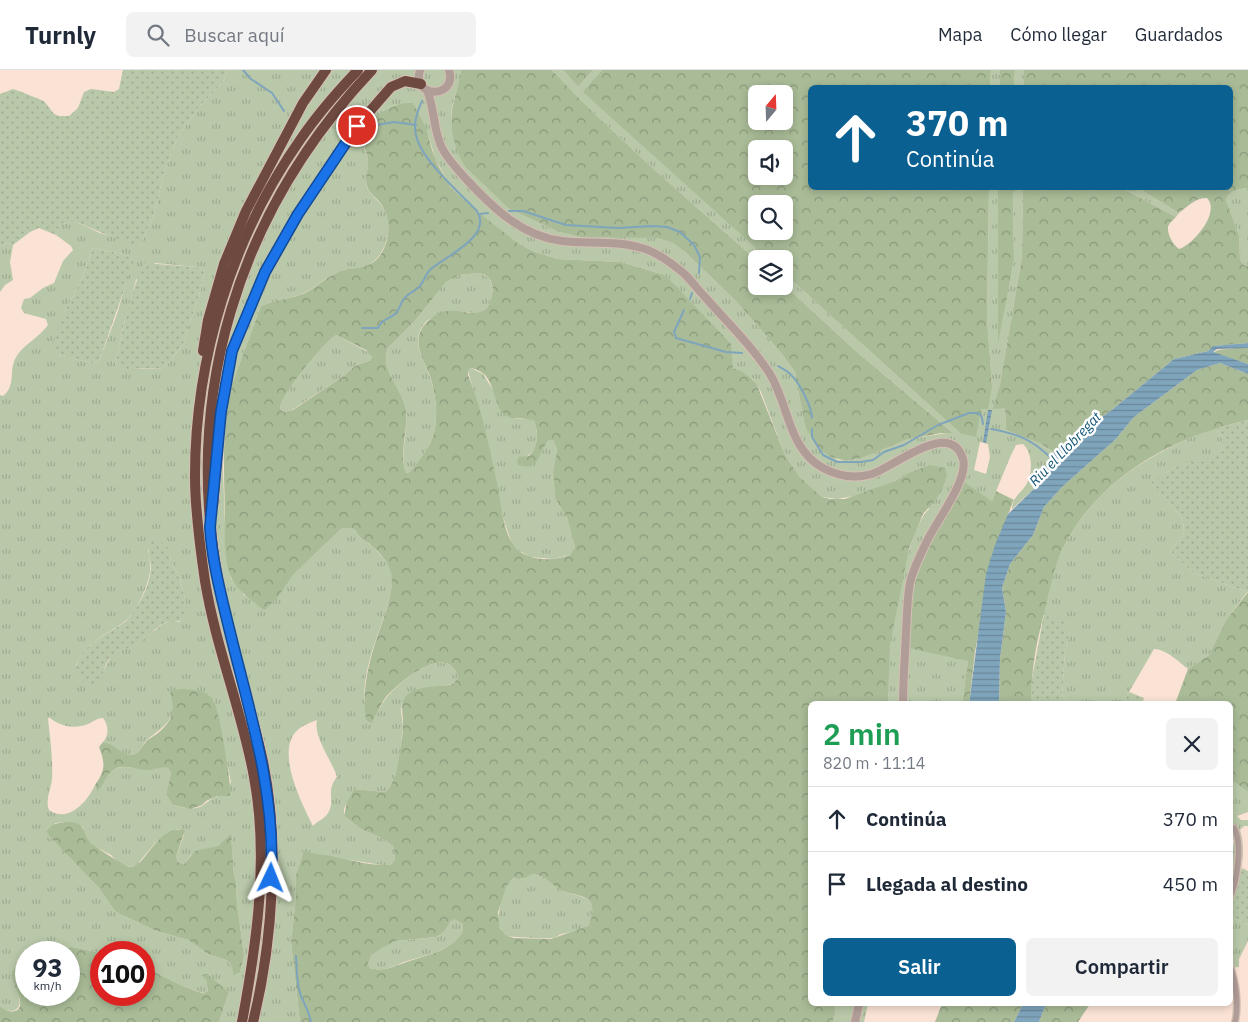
<!DOCTYPE html>
<html lang="es">
<meta charset="utf-8">
<style>
body{margin:0;font-family:"IBM Plex Sans",sans-serif;background:#f2f2f3;color:#1f2937;height:100vh;display:flex;flex-direction:column;font-size:19px;white-space:nowrap}
*{box-sizing:border-box;margin:0}
p{font-size:16px;color:#747a83}
.icon{flex:none;width:28px;height:28px;fill:none;stroke:currentColor;stroke-width:2;stroke-linecap:round;stroke-linejoin:round}
.map{position:relative;flex:1;overflow:hidden}
.side{position:absolute;left:808px;top:631px;width:425px;height:305px;display:flex;flex-direction:column;background:#fff;border-radius:8px;box-shadow:0 2px 8px #0003}
.side>*{flex:none}
.banner{position:absolute;left:808px;top:15px;width:425px;height:105px;border-radius:8px;box-shadow:0 2px 8px #0003;background:#0b6092;color:#fff;overflow:hidden}
.needle{width:32px;rotate:19deg}
.buttons{position:absolute;left:748px;top:15px;display:grid;gap:10px}
.buttons a{display:grid;place-items:center;width:45px;height:45px;border-radius:8px;background:#fff;box-shadow:0 2px 8px #0003;font-size:25px}
.speed{position:absolute;left:15px;top:871px;display:flex;gap:10px;font-size:25px;font-weight:700;text-align:center}
.speed>*{display:grid;place-content:center;width:65px;height:65px;border-radius:50%;background:#fff;box-shadow:0 2px 8px #0003;line-height:1}
.speed small{font-size:12px;font-weight:400}
.speed .limit{border:8px solid #d22;background:#fff;color:#111}
.pin{position:absolute;display:grid;place-items:center;width:42px;height:42px;color:#fff;margin:-21px;border:2px solid #fff;border-radius:50%;box-shadow:0 1px 5px #0007}
.me{position:absolute;width:55px;margin:-28px;rotate:2deg;stroke-linejoin:round;filter:drop-shadow(0 0 4px #0008)}
.turn{display:flex;align-items:center;gap:18px;height:105px;padding:0 15px;font-size:22px}
.turn .icon{width:65px;height:65px;stroke-width:2.5}
.turn b{display:block;font-size:35px;line-height:42px}
.round{display:grid;place-items:center;flex:none;width:52px;height:52px;border-radius:8px;background:#f2f2f3}
.head{display:flex;align-items:center;justify-content:space-between;height:85px;padding:0 15px}
h1{font-size:30px;font-weight:600;line-height:38px;color:#1e9e55}
.button{display:flex;gap:10px;margin-top:auto;padding:10px 15px}
.button a{flex:1;height:58px;border-radius:8px;background:#0b6092;color:#fff;font-size:20px;font-weight:600;line-height:58px;text-align:center}
.button a+a{background:#f2f2f3;color:#1f2937}
ul{padding:0;list-style:none}
li{display:flex;align-items:center;gap:15px;height:65px;padding:0 15px;border-top:1px solid #e0e1e3}
li div{flex:1}
li b{display:block;font-size:19px}
li em{font-style:normal}
header{display:flex;align-items:center;gap:30px;box-sizing:border-box;height:70px;padding:0 25px;background:#fff;border-bottom:1px solid #e0e1e3}
header strong{font-size:24px}
nav{display:flex;gap:28px;margin-inline-start:auto;font-size:18px}
.search{width:350px;height:45px;background:#f2f2f3;display:flex;align-items:center;gap:12px;box-sizing:border-box;padding:0 18px;border-radius:8px;color:#747a83;font-size:19px}
.map>svg:first-child{display:block}
.grass{fill:url(#grass-tufts);fill-rule:evenodd}
.forest{fill:url(#forest-crowns);fill-rule:evenodd}
.garden{fill:url(#garden-dots)}
.water{fill:url(#water-rules)}
.lines{fill:none;stroke-linecap:round;stroke-linejoin:round}
.stream{stroke:#7fa5bc;stroke-width:2}
.minor-casing{stroke:#d5c0b4;stroke-width:8}
.tertiary-casing{stroke:#d5c0b4;stroke-width:10}
.motorway-casing{stroke:#d5c0b4;stroke-width:12}
.minor{stroke:#b09d97;stroke-width:5.5}
.tertiary{stroke:#b09d97;stroke-width:8}
.motorway{stroke:#6e493f;stroke-width:10}
.route-casing{stroke:#114b97;stroke-width:12}
.route{stroke:#1a73e8;stroke-width:9}
.labels{text-anchor:middle;stroke-width:5;stroke-linejoin:round;paint-order:stroke}
.water-label{font-size:14px;font-style:italic;fill:#115576;stroke:#fff}
</style>
<header>
<strong>Turnly</strong>
<div class="search"><svg class="icon" aria-label="search" viewBox="0 0 24 24"><circle cx="10" cy="10" r="6"/><path d="M15 15l6 6"/></svg>Buscar aquí</div>
<nav><a>Mapa</a><a>Cómo llegar</a><a>Guardados</a></nav>
</header>
<div class="map">
<svg width="1248" height="952" viewBox="0 0 1248 952">
<defs>
<pattern id="grass-tufts" width="24" height="20" patternUnits="userSpaceOnUse" patternTransform="scale(1.25)"><rect width="24" height="20" fill="#b8c8a8"/><path d="M3 7l-1-3M5 7V3M7 7l1-3M15 17l-1-3M17 17v-4M19 17l1-3" fill="none" stroke="#9fac91"/></pattern>
<pattern id="forest-crowns" width="20" height="18" patternUnits="userSpaceOnUse" patternTransform="scale(1.25)"><rect width="20" height="18" fill="#a9bb97"/><path d="M2 6a3 3 0 1 1 6 0M12 15a3 3 0 1 1 6 0" fill="none" stroke="#8b997c"/></pattern>
<pattern id="garden-dots" width="8" height="8" patternUnits="userSpaceOnUse" patternTransform="scale(1.25)"><rect width="8" height="8" fill="#b8c8a8"/><path d="M2 2h.1M6 6h.1" fill="none" stroke="#9fac91" stroke-width="1.8" stroke-linecap="round"/></pattern>
<pattern id="water-rules" width="6" height="5" patternUnits="userSpaceOnUse" patternTransform="scale(1.25)"><rect width="6" height="5" fill="#7fa5bc"/><path d="M0 2.5h6" fill="none" stroke="#698799"/></pattern>
</defs>
<rect width="100%" height="100%" fill="#fae2d4"/>
<g class="grass">
<path d="M228 0H461C456 34 444 41 457 77 459 85 461 92 466 98L509 139 559 162 574 165 657 168 673 173 685 182 735 230 782 284 795 302 804 352 811 366 820 379 838 390 846 391 862 388 904 370 952 362 857 282 784 215V203L960 363H962L981 339 992 316 987 249 989 118H998V269L1014 190 1013 118H1023L1022 187 1000 314 994 338H1005L1006 360 1041 374 1054 382 1043 399 1036 417 1012 439C1012 428 1020 424 1026 415 1033 404 1033 383 1023 374L1016 375 1011 385 992 431 964 413 918 501 909 559 968 591 962 634H888C889 614 888 595 890 575 891 548 910 456 929 439V395L908 403 895 411 860 425 837 429 822 427 799 406 785 385 761 322 753 309 733 298 730 274 661 204 621 192 557 189 533 181 519 174 474 140 451 118 435 88 427 60 390 39C376 49 361 55 364 76 365 81 367 85 368 90 369 99 364 108 367 117 371 126 381 132 385 141 393 156 387 179 375 190 366 200 352 197 340 201 326 206 317 217 304 223 291 229 275 230 261 236L229 322 224 360 223 399 226 481 231 508 244 525 251 528 264 541 293 505 341 459C359 455 353 463 365 471 375 478 391 493 392 506 393 518 389 532 385 543 374 577 355 619 370 654 377 646 380 635 387 627 399 612 449 570 458 608L453 614 419 619 402 634 401 641 403 656 398 697 394 711 385 722 354 719 344 739V746L361 759 382 768 393 776 395 790 390 795H382L311 784 304 780 296 805V827L291 872 300 952H219L229 922 215 911 206 910 208 921 205 924 183 916 144 897V882L101 883 72 877 66 878 61 882H26V904L22 900 12 906C14 914 26 935 15 940 9 943 5 939 0 936V325L3 326C16 316 9 302 15 289 22 275 39 268 48 255L46 249 24 243 21 238 24 229 30 228 43 218 54 213 63 191 73 180 71 176 56 165 60 154 76 152 100 163 141 175 154 144 165 99 178 67 197 39 223 12ZM93 178 123 184 133 189 117 244 100 289 98 291 92 293 58 285 63 244 81 211ZM155 193 196 197 205 201 200 222 183 275 164 298 139 299 115 296 123 257 136 210ZM980 372 988 374 990 387 986 404 974 400ZM148 479 169 486 180 509 186 532 180 552H169L163 554 137 574 116 582 111 586 103 602 76 595C84 574 107 564 124 552 136 544 148 516 150 502 151 494 149 486 148 479ZM187 619 209 625 214 630 231 712 224 725C213 726 210 730 202 736 193 741 182 737 173 735L166 725 171 703 168 698C160 697 153 699 145 699 134 700 122 692 111 702 105 707 104 716 97 720L95 715C88 731 68 754 49 740 45 730 51 719 52 709 53 688 50 668 48 648H50C61 657 75 659 88 654 94 651 98 648 103 648 109 656 109 665 103 672 114 673 119 685 131 685 139 685 141 677 145 672 157 660 176 653 173 632ZM317 650C313 667 332 690 337 707 325 722 336 730 328 743 325 749 317 751 313 756 302 734 278 687 294 664 300 656 309 653 317 650ZM67 752 83 757 89 771 94 776 111 785 120 794 131 797 136 796 155 773 167 763 179 759 184 765 176 787 178 792 184 794 191 785 218 776 231 765 234 804 236 812 237 834 244 886 240 902 233 899 231 894 226 890 208 884 188 870 154 860 116 842 112 837 99 818 50 767 55 753Z"/>
<path d="M552 0H563L578 17 593 0H602L584 22 768 189H756V190C687 128 615 68 552 0Z"/>
<polygon points="991,0 1000,0 1000,17 990,18"/>
<polygon points="1015,0 1024,0 1024,17 1014,17"/>
<polygon points="1122,118 1138,118 1179,143 1176,147"/>
<path d="M1248 118V196L1244 195 1240 190 1239 165 1226 130C1228 121 1239 119 1248 118Z"/>
<polygon points="8,173 13,175 10,192 13,210 5,215 0,222 0,176"/>
<path d="M477 203C497 205 495 226 486 239 479 245 473 242 465 242 452 241 434 243 425 253 409 271 425 291 431 310 436 326 438 346 434 363 430 379 419 389 410 402L406 403C399 382 410 358 405 336 401 318 379 298 388 278L414 252 446 212 459 205Z"/>
<path d="M336 265 370 283 373 287 371 290 355 296 345 305 292 340 284 342 280 339C281 324 323 274 336 265Z"/>
<path d="M471 298 483 304 495 323 498 332 515 349H530L534 351C538 360 539 378 530 384 525 388 522 389 518 395L549 370H553L557 379 553 402 555 428 567 448 575 477 570 485 553 489 530 487 518 480 512 474 503 447 486 365 468 301Z"/>
<path d="M1216 358C1240 392 1198 387 1179 396 1169 400 1160 407 1152 413L1183 449 1184 464 1170 481 1192 502 1247 522 1226 550 1209 585 1188 599C1179 592 1166 579 1154 579L1122 634H1071L1062 625 1065 581 1070 563 1044 544C1048 524 1052 503 1060 485 1090 418 1150 382 1216 358Z"/>
<path d="M1230 709 1248 722V742L1237 746 1241 750H1248V756H1244L1240 760C1248 785 1239 811 1230 834V795L1234 771 1230 764Z"/>
<path d="M533 804C545 805 552 816 563 821 570 824 587 826 591 833 594 839 591 851 588 856 580 860 571 862 562 864 558 865 556 868 552 868 548 869 510 867 506 866 492 859 501 818 511 810 512 809 529 805 533 804Z"/>
<path d="M455 848 463 854 462 863C448 883 425 885 404 892 392 897 383 902 370 898L368 894 371 886 386 875 395 871 436 867 444 862 451 851Z"/>
<polygon points="1236,849 1248,855 1248,871 1239,889 1239,897 1230,898 1230,852"/>
<polygon points="836,934 868,934 864,952 833,952"/>
</g>
<g class="forest">
<path d="M461 0H552C615 68 687 128 756 190V216H784V215L857 282 953 363H941L905 370 862 388 846 391 831 387 819 379 807 360 804 352 795 302 782 284 735 230 685 182 673 173 657 168 582 167 559 162 509 139 466 98C461 92 459 85 456 77 445 43 456 32 461 0Z"/>
<polygon points="563,0 593,0 578,17"/>
<path d="M602 0H991L990 17 810 18V118H989L987 249 992 316 988 339H981L976 367 960 363 784 203V189H768L583 22ZM756 24H784V51H756ZM756 79H784V106H756ZM756 134H784V161H756Z"/>
<polygon points="1000,0 1015,0 1014,17 1000,17"/>
<path d="M1024 0H1248V118C1239 119 1228 121 1226 130L1239 165 1240 190 1244 195 1248 196V273L1214 276 1208 281 1174 289 1113 339 1054 382 1041 374 1006 360 1005 338 993 339 1000 314 1022 187 1023 118H1122L1176 147C1173 150 1169 153 1168 157 1167 164 1173 175 1179 179 1193 175 1221 142 1207 128 1195 128 1188 136 1179 143L1138 118H1230V18L1024 17Z"/>
<path d="M405 33H413L427 60 432 80 438 95 451 118 474 139 519 174 533 181 557 189 621 192 661 204 669 209 731 274 733 298C743 302 751 306 757 315L785 385 799 406 822 427 830 429H845L895 411 908 403 929 395 945 398 947 405 942 420 933 433 923 444 909 479 890 574 888 634H810V934H836L833 952H300L291 872 296 827V805L304 780C313 785 321 784 331 786 351 790 370 796 390 795L395 790 393 776 382 768 361 759 344 746 347 732 354 719 385 722C398 710 397 696 400 680 401 672 403 664 403 657 404 644 397 630 411 622 423 615 441 617 453 614L458 608C449 570 399 612 386 627 380 635 377 645 371 654L366 649C362 626 367 599 374 577 379 559 396 521 391 503 388 490 376 478 365 471 353 463 359 455 341 459L293 505 277 528 264 541C253 530 239 523 232 509 223 490 225 465 225 445 224 404 222 363 229 322L261 236C275 230 291 229 305 223 317 217 327 206 340 201 352 197 367 199 376 190 390 176 393 150 381 134 377 128 369 123 367 116 364 107 369 99 368 90 367 83 363 75 363 68 364 49 389 37 405 33ZM478 203C497 205 495 226 486 239 469 251 449 228 426 253 409 271 425 291 431 309 436 326 438 346 434 363 430 379 419 389 410 402L406 403C398 382 410 357 405 336 401 318 379 298 388 278L414 252 446 212 459 205ZM336 265 366 280 373 287 371 290 355 296 345 305 293 340 284 342 280 339C281 324 323 274 336 265ZM471 298C497 303 491 332 504 344 513 352 525 346 534 351 539 362 538 378 529 386L519 387 517 391 518 395C541 402 538 381 549 370H553L557 379 553 402 555 428 567 448 575 477 570 485C554 491 529 492 516 478 503 465 501 431 497 413 489 377 482 339 468 305V301ZM533 804C545 805 552 816 563 821 570 824 587 825 591 833 594 839 591 851 588 856L551 869 514 868 505 865 500 859 498 842 506 817 511 810 515 808H524ZM455 849 463 854 462 863C448 883 425 885 404 893 392 897 383 902 370 898L368 894 371 886 382 878 395 871 436 867 444 862 451 851Z"/>
<polygon points="998,118 1013,118 1014,190 998,273"/>
<path d="M1237 277 1248 278V294L1213 283C1220 277 1229 281 1237 277Z"/>
<path d="M1220 293 1248 304V350C1171 367 1093 410 1060 485 1053 502 1049 522 1045 540 1037 570 1030 603 1032 634H999L1000 589 1006 542 1002 518 1010 494 1033 465 1044 437 1063 416 1115 370 1134 347 1197 300Z"/>
<path d="M964 412 992 431 996 421 1014 430C1011 434 1011 439 1008 444L980 555 975 582 969 634H962L968 591 909 578C910 553 911 526 918 501 927 470 947 440 964 412Z"/>
<polygon points="1248,522 1248,722 1230,709 1230,634 1175,634 1188,599 1209,585 1226,550"/>
<path d="M181 619C190 619 207 620 213 629 219 638 232 714 230 726H217L206 731 202 735 191 739 173 735 166 725 171 703 168 698C161 697 156 699 149 700 136 701 123 691 111 702 105 707 104 716 97 721L95 715C106 700 105 693 99 677L103 672C114 673 119 684 131 685 139 685 140 678 145 673 148 669 154 666 158 663 174 649 175 641 170 621Z"/>
<path d="M67 752C71 752 78 752 81 756 86 760 86 768 91 773 94 776 126 797 130 797 147 797 156 754 185 760L176 787 178 792 184 794 195 781 218 776 231 764 234 804 236 812 237 834 244 886 240 902 234 905 231 894 226 890 208 884 188 870 154 860 116 842 112 837 99 818 50 767 47 762C51 753 58 753 67 752Z"/>
<path d="M72 877 101 883V925H144V897L183 916 204 924 208 921 206 910 202 905 207 904 229 922 219 952H0V936C5 939 9 943 15 941 28 936 13 916 12 907 11 903 13 900 17 896L26 904V925H69V882H61L66 878Z"/>
<polygon points="942,934 1023,934 1014,952 935,952"/>
<polygon points="1046,934 1090,934 1078,952 1039,952"/>
</g>
<g class="garden">
<polygon points="123,0 228,0 223,12 197,39 178,67 165,99 154,144 141,175 137,176 124,172 76,152 60,154 56,165 39,158 30,162 13,175 8,173 0,176 0,24 13,19 19,21 44,31 54,44 59,46 69,46 78,38 84,22 91,19 114,22 119,19"/>
<polygon points="93,178 123,184 133,189 134,191 100,289 98,291 92,293 58,285 54,282 52,276 63,244 81,211"/>
<path d="M144 193 196 197 205 201 200 222 183 275 164 298 127 299 115 296C122 261 129 226 144 193Z"/>
<path d="M1248 350V522H1247L1192 502 1170 481 1184 464 1183 449 1151 412C1160 407 1169 400 1178 396 1198 387 1240 392 1216 358Z"/>
<path d="M155 470 166 475 169 480V486L180 509 186 532 187 538 185 549C178 554 170 550 163 554 154 558 148 568 139 573 131 578 122 578 114 584 101 593 106 616 86 615 56 588 106 565 125 552 130 548 135 539 139 533 145 524 151 508 151 496 150 488 147 482 150 473Z"/>
<polygon points="1044,544 1062,550 1070,563 1065,581 1062,625 1071,634 1032,634 1031,614"/>
<polygon points="1129,622 1144,628 1142,634 1122,634"/>
<polygon points="1242,798 1248,801 1248,855 1236,849 1230,852 1230,834"/>
</g>
<g class="water">
<polygon points="1248,273 1248,278 1217,279 1213,282 1248,294 1248,304 1220,293 1197,300 1134,347 1115,370 1063,416 1044,437 1033,465 1010,494 1002,518 1006,542 1000,589 999,634 969,634 986,504 995,475 1008,444 1036,417 1043,399 1054,382 1113,339 1174,289 1208,281 1213,276"/>
<polygon points="988,340 992,340 986,373 983,372"/>
<polygon points="1023,934 1046,934 1039,952 1014,952"/>
</g>
<g class="lines">
<g class="stream">
<polyline points="243,0 251,9 272,23 284,41"/>
<polyline points="372,56 394,52 416,55"/>
<polyline points="509,141 523,141 566,155 618,158 652,156 667,157 680,162 694,175 700,187 699,203"/>
<polyline points="480,144 488,143"/>
<polyline points="690,229 692,223"/>
<polyline points="684,240 674,262 676,268 726,282 742,283"/>
<path d="M362 258H378C383 248 388 250 395 244 399 241 400 235 403 230 407 224 413 222 418 218 424 213 425 204 431 199 446 186 493 166 477 141 460 123 421 90 416 65 413 55 417 41 422 31"/>
<path d="M778 296C783 299 788 301 791 305 799 312 812 337 812 348"/>
<polyline points="812,359 812,367 823,385 837,392 861,392 873,390 884,382 904,375 938,355 969,343 976,343 980,344 982,348 983,354"/>
<path d="M991 359C1018 364 1032 369 1052 389"/>
<path d="M296 886C297 899 296 913 301 926 305 935 309 942 311 952"/>
</g>
<defs>
<g id="minor">
<path d="M1230 758H1234C1243 773 1237 812 1230 827"/>
<path d="M1230 896C1236 912 1239 935 1235 952"/>
</g>
<g id="tertiary">
<path d="M420 0C411 29 458 29 449 0"/>
<path d="M427 20C435 40 433 60 442 78 448 90 458 100 467 110 493 138 522 166 562 171 588 174 617 170 642 178 657 182 670 192 681 201 690 208 697 219 705 227 727 252 752 276 770 304 789 335 788 379 823 398 838 406 855 409 872 404 894 397 950 348 963 389 969 409 936 452 927 471 921 484 913 499 910 513 907 529 907 547 906 563 905 587 903 610 903 634"/>
<polyline points="855,952 859,934"/>
</g>
<g id="motorway">
<polyline points="203,281 208,250 224,194 246,141 303,33 326,0"/>
<polyline points="213,436 221,342 232,281 265,202 298,144 357,56 391,17 405,11 421,14"/>
<path d="M242 952C257 872 269 787 254 707 242 641 216 578 205 511 200 477 195 441 195 406 195 288 232 167 300 70 317 45 337 22 358 0"/>
<path d="M253 952C273 871 280 768 262 687 249 631 231 576 220 520 181 327 237 143 372 0"/>
</g>
</defs>
<use href="#minor" class="minor-casing"/>
<use href="#tertiary" class="tertiary-casing"/>
<use href="#motorway" class="motorway-casing"/>
<use href="#minor" class="minor"/>
<use href="#tertiary" class="tertiary"/>
<use href="#motorway" class="motorway"/>
</g>
<g class="lines">
<defs>
<path id="route" d="M271 808C276 721 249 641 229 558 221 525 212 491 210 457L221 342 232 281 265 202 298 144 357 56"/>
</defs>
<use href="#route" class="route-casing"/>
<use href="#route" class="route"/>
</g>
<g class="labels">
<g class="water-label">
<text transform="translate(1065 379) rotate(-46)" y="5">Riu el Llobregat</text>
</g>
</g>
</svg>
<div class="buttons">
<a><svg class="needle" viewBox="-14 -14 28 28"><path d="M0-13l5 13h-10z" fill="#e53935"/><path d="M0 13l5-13h-10z" fill="#747a83"/></svg></a>
<a><svg class="icon" aria-label="sound" viewBox="0 0 24 24"><path d="M4 9h4l5-4v14l-5-4H4zM17 9q2 3 0 6"/></svg></a>
<a><svg class="icon" aria-label="search" viewBox="0 0 24 24"><circle cx="10" cy="10" r="6"/><path d="M15 15l6 6"/></svg></a>
<a><svg class="icon" aria-label="layers" viewBox="0 0 24 24"><path d="M12 4l9 5-9 5-9-5zM3 14l9 5 9-5"/></svg></a>
</div>
<div class="speed"><div>93<small>km/h</small></div><div class="limit">100</div></div>
<div class="pin" style="left:357px;top:56px;background:#d93025"><svg class="icon" aria-label="arrive" viewBox="0 0 24 24"><path d="M6 21V4h12l-3 4 3 4H6"/></svg></div>
<svg class="me" style="left:271px;top:808px" viewBox="-20 -20 40 40"><path d="M0-17L14 15 0 8-14 15z" fill="#1a73e8" stroke="#fff" stroke-width="4"/></svg>
<div class="banner">
<div class="turn"><svg class="icon" aria-label="ahead" viewBox="0 0 24 24"><path d="M12 20V5M6 11l6-6 6 6"/></svg><div><b>370 m</b>Continúa</div></div>
</div>
<section class="side">
<div class="head"><div><h1>2 min</h1><p>820 m · 11:14</p></div><a class="round"><svg class="icon" aria-label="close" viewBox="0 0 24 24"><path d="M6 6l12 12M18 6L6 18"/></svg></a></div>
<ul>
<li><svg class="icon" aria-label="ahead" viewBox="0 0 24 24"><path d="M12 20V5M6 11l6-6 6 6"/></svg><div><b>Continúa</b></div><em>370 m</em></li>
<li><svg class="icon" aria-label="arrive" viewBox="0 0 24 24"><path d="M6 21V4h12l-3 4 3 4H6"/></svg><div><b>Llegada al destino</b></div><em>450 m</em></li>
</ul>
<div class="button"><a>Salir</a><a>Compartir</a></div>
</section>
</div>
